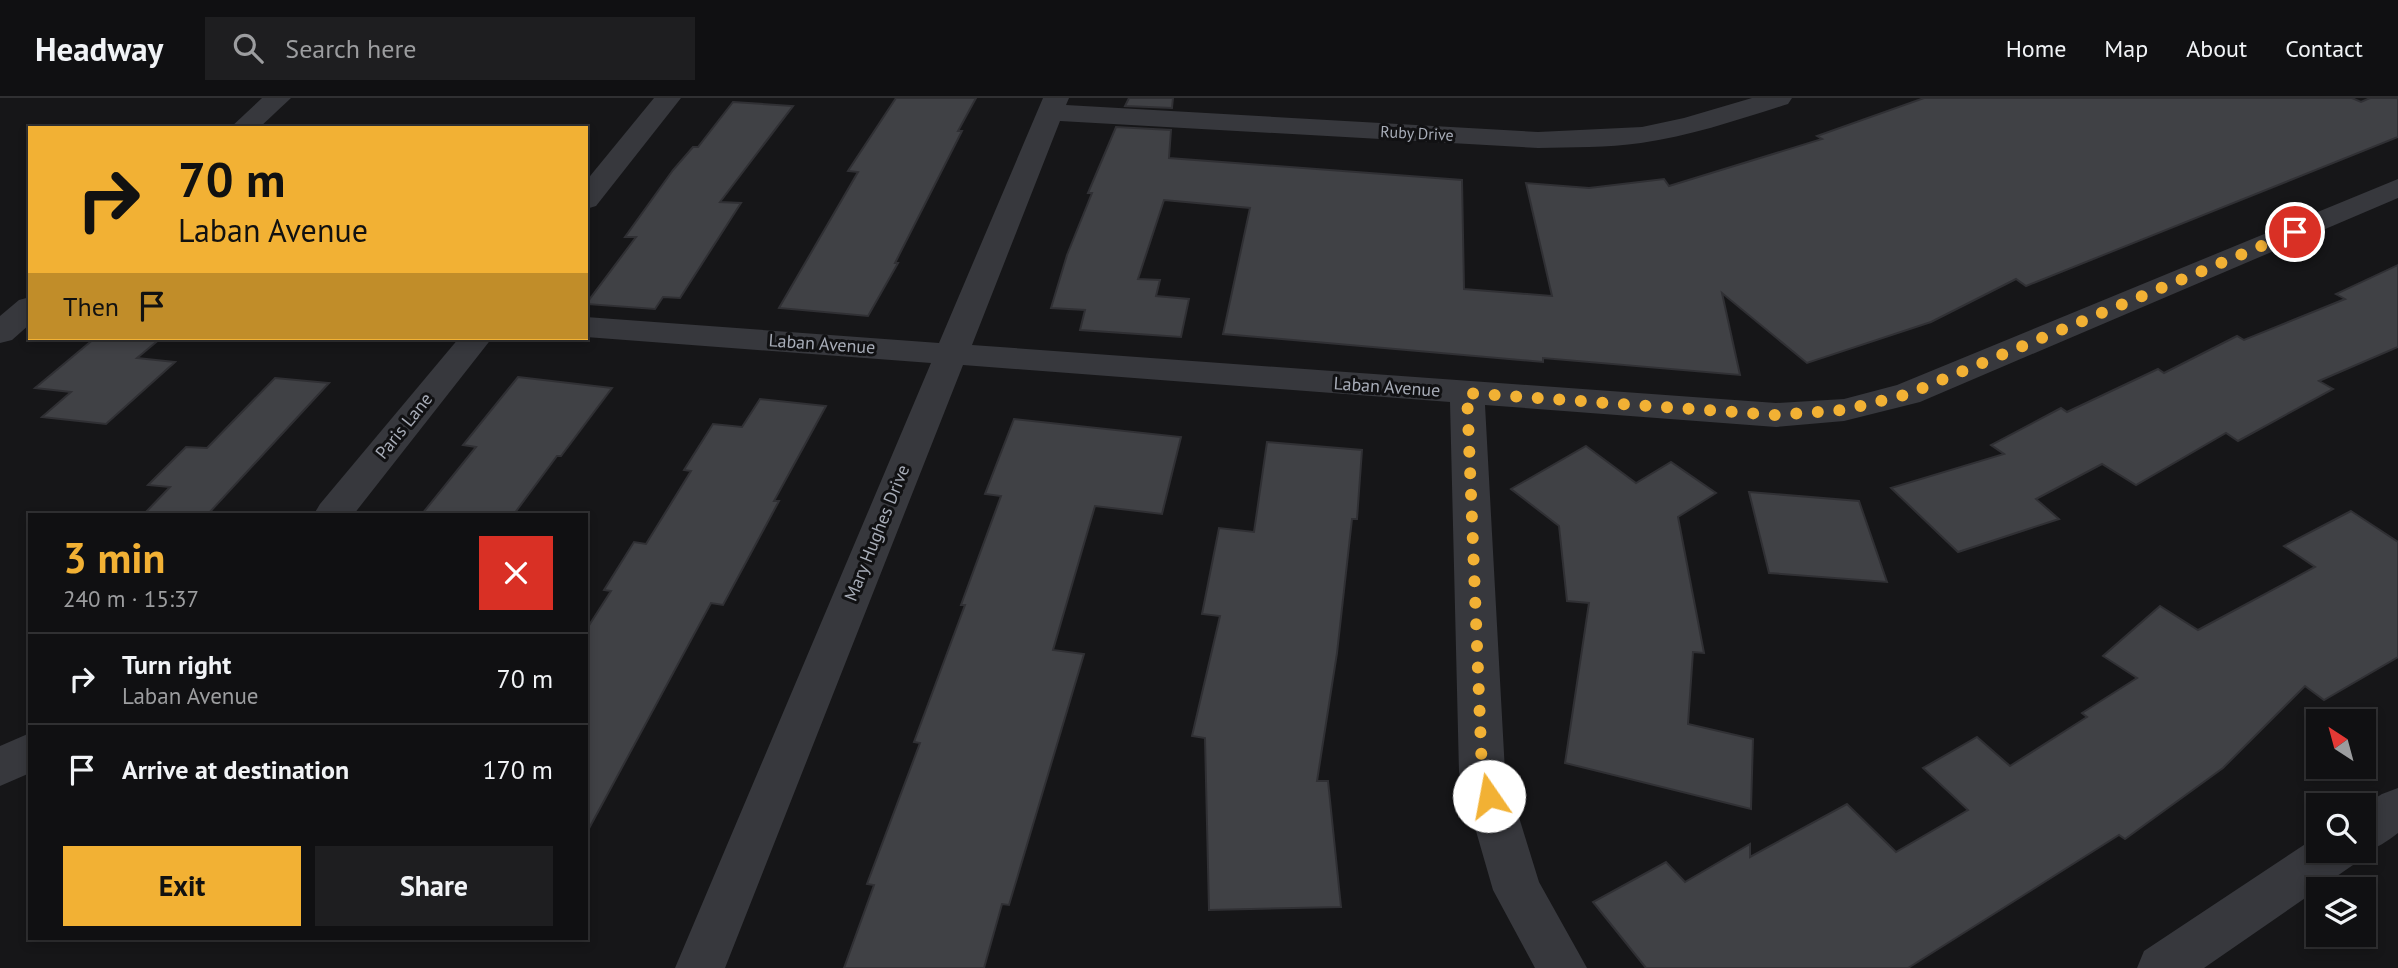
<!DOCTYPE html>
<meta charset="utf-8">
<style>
body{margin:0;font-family:"PT Sans",sans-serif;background:#1e1e20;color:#f1f3f6;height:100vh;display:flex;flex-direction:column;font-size:26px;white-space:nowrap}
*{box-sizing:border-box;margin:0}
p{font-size:23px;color:#9c9d9f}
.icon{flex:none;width:38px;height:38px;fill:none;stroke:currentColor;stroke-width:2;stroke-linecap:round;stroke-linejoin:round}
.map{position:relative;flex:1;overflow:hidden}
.drawer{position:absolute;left:28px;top:415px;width:560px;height:427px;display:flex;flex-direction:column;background:#101012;border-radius:0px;box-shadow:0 4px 10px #0003,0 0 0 2px #303032}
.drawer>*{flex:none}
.guide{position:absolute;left:28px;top:28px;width:560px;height:214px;border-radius:0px;box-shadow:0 4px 10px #0003,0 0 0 2px #303032;background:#f2b134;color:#111;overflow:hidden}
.needle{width:46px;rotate:324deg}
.tools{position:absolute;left:2306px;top:611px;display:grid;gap:14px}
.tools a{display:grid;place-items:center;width:70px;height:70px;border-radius:0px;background:#101012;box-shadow:0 4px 10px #0003,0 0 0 2px #303032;font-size:35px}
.pin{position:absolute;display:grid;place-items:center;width:60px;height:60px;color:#fff;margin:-30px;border:4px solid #fff;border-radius:50%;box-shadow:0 2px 7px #0007}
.me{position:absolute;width:77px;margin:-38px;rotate:348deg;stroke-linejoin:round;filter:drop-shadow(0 0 5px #0008)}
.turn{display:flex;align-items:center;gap:24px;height:147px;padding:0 35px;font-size:32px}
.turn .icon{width:91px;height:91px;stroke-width:2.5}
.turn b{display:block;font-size:49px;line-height:60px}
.then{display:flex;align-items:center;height:66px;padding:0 35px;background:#0003;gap:14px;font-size:26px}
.round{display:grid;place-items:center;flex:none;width:74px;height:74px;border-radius:0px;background:#1e1e20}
.head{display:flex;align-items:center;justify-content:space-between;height:119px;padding:0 35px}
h1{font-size:42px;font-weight:800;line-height:52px;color:#f2b134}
.cta{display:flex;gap:14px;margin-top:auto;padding:14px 35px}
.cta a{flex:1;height:80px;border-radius:0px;background:#f2b134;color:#111;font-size:28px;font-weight:800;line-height:80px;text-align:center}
.cta a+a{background:#1e1e20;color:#f1f3f6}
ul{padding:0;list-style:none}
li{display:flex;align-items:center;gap:21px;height:91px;padding:0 35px;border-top:2px solid #303032}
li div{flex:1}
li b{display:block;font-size:26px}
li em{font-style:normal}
header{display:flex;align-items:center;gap:42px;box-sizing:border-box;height:98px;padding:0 35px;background:#101012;border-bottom:2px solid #303032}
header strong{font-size:33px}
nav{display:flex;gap:38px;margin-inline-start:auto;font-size:24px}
.search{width:490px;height:63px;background:#1e1e20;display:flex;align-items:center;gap:18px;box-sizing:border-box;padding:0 24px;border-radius:0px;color:#9c9d9f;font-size:26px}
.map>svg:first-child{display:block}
.building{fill:#404145;stroke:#303034;stroke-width:2}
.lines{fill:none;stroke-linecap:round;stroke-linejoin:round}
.street{fill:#37383d;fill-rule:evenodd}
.route{stroke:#f2b134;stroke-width:12;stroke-dasharray:0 21.6}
.labels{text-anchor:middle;stroke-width:6;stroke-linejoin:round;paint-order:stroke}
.far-street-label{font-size:16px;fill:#a8adb8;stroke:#111113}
.street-label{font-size:18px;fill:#a8adb8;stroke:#111113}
</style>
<header>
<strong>Headway</strong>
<div class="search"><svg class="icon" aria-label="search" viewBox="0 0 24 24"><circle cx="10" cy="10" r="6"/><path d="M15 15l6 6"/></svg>Search here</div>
<nav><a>Home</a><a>Map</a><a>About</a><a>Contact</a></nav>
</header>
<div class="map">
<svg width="2398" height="870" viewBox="0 0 2398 870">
<rect width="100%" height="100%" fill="#161618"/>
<g class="building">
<polygon points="896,0 976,0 958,33 962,33 895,165 898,165 868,218 779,210 858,74 848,73"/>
<polygon points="1129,0 1173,0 1172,10 1125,8"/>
<polygon points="1924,0 2352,0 2361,4 2370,0 2398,0 2398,39 2026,188 2016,181 1931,224 1807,265 1722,195 1740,277 1543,260 1543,264 1223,236 1250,110 1164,102 1138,181 1160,182 1156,198 1189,201 1181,239 1080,232 1085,212 1051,210 1067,157 1092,95 1088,95 1116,29 1171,32 1169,60 1462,82 1464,191 1552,198 1526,85 1589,90 1664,81 1669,88 1822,41 1817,38"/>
<polygon points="733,4 793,8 720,104 741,105 680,200 663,199 655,211 586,206 636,139 625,139 673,72 693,49 698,49"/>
<polygon points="2398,167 2398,249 2319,283 2333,291 2238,343 2226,335 2136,387 2102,366 2036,401 2059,421 1958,454 1891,390 2004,356 1991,347 2061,310 2067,314 2158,271 2164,275 2237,238 2244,242 2345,201 2336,196"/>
<polygon points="95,240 161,240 137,260 175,264 106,326 42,319 71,294 35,290"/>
<polygon points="518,279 612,290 561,358 557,358 514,416 422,416 476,349 463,347"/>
<polygon points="275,280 329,285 208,416 144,416 170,389 148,387 186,349 207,350"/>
<polygon points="760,301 826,308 774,403 779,403 723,507 711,505 586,736 586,532 611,493 604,492 634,444 646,446 691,373 684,372 713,326 742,329"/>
<polygon points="1014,321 1181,339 1162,416 1095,408 1053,552 1084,556 1009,807 1002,806 984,870 844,870 874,787 867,786 920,645 914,644 965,507 961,507 1001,398 985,396"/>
<polygon points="1267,344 1362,352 1357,421 1352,421 1337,555 1317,683 1328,683 1341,809 1209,812 1205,640 1192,638 1220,518 1202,516 1219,430 1254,434"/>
<polygon points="1586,348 1636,385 1671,364 1716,395 1678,419 1704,555 1693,554 1688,626 1753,641 1751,711 1565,665 1589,505 1567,503 1559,428 1511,391"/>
<polygon points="1749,394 1859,403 1887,484 1769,475"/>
<polygon points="2351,413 2398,444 2398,559 2324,602 2305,588 2223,670 2125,741 2119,737 1908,870 1646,870 1593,804 1666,764 1685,784 1750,746 1750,759 1847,706 1896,754 1968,712 1923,670 1977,639 2010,668 2087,619 2082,615 2137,580 2103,558 2160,508 2198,532 2315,469 2284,448"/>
</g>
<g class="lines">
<g class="street">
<polygon points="262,0 291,0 259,30 230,30"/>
<polygon points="654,0 681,0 596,108 586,111 586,83"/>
<path d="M1043 0H1069L1066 7 1538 34 1642 29 1684 20 1752 0H1792L1788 6C1740 21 1691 38 1641 45 1607 50 1572 49 1538 50L1060 23 972 247 1776 305 1844 301 1897 287 2398 81V100L1920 304 1844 323 1776 329 1485 307 1505 674 1539 784 1587 870H1535L1493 792 1459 674 1450 304 963 267 725 870H675L931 265 586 239V219L939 245Z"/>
<polygon points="30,199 30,226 12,242 0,245 0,218 19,202"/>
<polygon points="459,240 492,240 354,416 314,416 320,406"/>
<polygon points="30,635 30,675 0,688 0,648"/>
<path d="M2398 690V735C2387 743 2375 753 2361 752H2364V707L2382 696Z"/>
<polygon points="2319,737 2319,752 2359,752 2353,767 2204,870 2137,870 2144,853"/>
</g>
</g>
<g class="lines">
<polyline class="route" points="1489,698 1482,674 1467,295 1776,317 1844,312 1908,296 2295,134"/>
</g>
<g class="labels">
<g class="far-street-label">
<text transform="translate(1417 35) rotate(3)" y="6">Ruby Drive</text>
</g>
<g class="street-label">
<text transform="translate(822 246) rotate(4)" y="6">Laban Avenue</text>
<text transform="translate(1387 289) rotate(4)" y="6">Laban Avenue</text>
<text transform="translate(404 328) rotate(-51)" y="6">Paris Lane</text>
<text transform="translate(877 435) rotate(-68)" y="6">Mary Hughes Drive</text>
</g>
</g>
</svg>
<div class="tools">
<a><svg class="needle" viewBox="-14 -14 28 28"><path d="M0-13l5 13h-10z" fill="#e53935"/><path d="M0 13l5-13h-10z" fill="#9c9d9f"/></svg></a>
<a><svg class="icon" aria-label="search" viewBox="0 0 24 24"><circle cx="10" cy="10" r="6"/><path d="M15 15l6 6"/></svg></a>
<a><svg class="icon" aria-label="layers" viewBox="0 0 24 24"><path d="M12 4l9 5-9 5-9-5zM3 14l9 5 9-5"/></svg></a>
</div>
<div class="pin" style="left:2295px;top:134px;background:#d93025"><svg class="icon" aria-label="arrive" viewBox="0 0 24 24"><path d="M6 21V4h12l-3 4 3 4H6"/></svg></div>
<svg class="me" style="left:1489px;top:698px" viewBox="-20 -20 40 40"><circle r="19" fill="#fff"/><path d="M0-13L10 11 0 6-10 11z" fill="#f2b134"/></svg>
<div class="guide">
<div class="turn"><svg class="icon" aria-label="right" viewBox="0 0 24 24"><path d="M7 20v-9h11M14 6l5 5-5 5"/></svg><div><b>70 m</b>Laban Avenue</div></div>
<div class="then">Then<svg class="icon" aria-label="arrive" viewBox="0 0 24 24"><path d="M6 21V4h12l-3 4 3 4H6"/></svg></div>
</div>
<section class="drawer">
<div class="head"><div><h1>3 min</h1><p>240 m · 15:37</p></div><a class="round" style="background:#d93025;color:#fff"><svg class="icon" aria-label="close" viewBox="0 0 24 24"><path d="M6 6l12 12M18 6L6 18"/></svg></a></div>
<ul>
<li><svg class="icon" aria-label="right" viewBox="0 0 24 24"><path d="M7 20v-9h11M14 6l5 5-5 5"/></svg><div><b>Turn right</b><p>Laban Avenue</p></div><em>70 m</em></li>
<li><svg class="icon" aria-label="arrive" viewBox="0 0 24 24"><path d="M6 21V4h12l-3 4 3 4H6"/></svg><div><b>Arrive at destination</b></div><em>170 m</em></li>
</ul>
<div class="cta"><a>Exit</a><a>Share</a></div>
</section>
</div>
